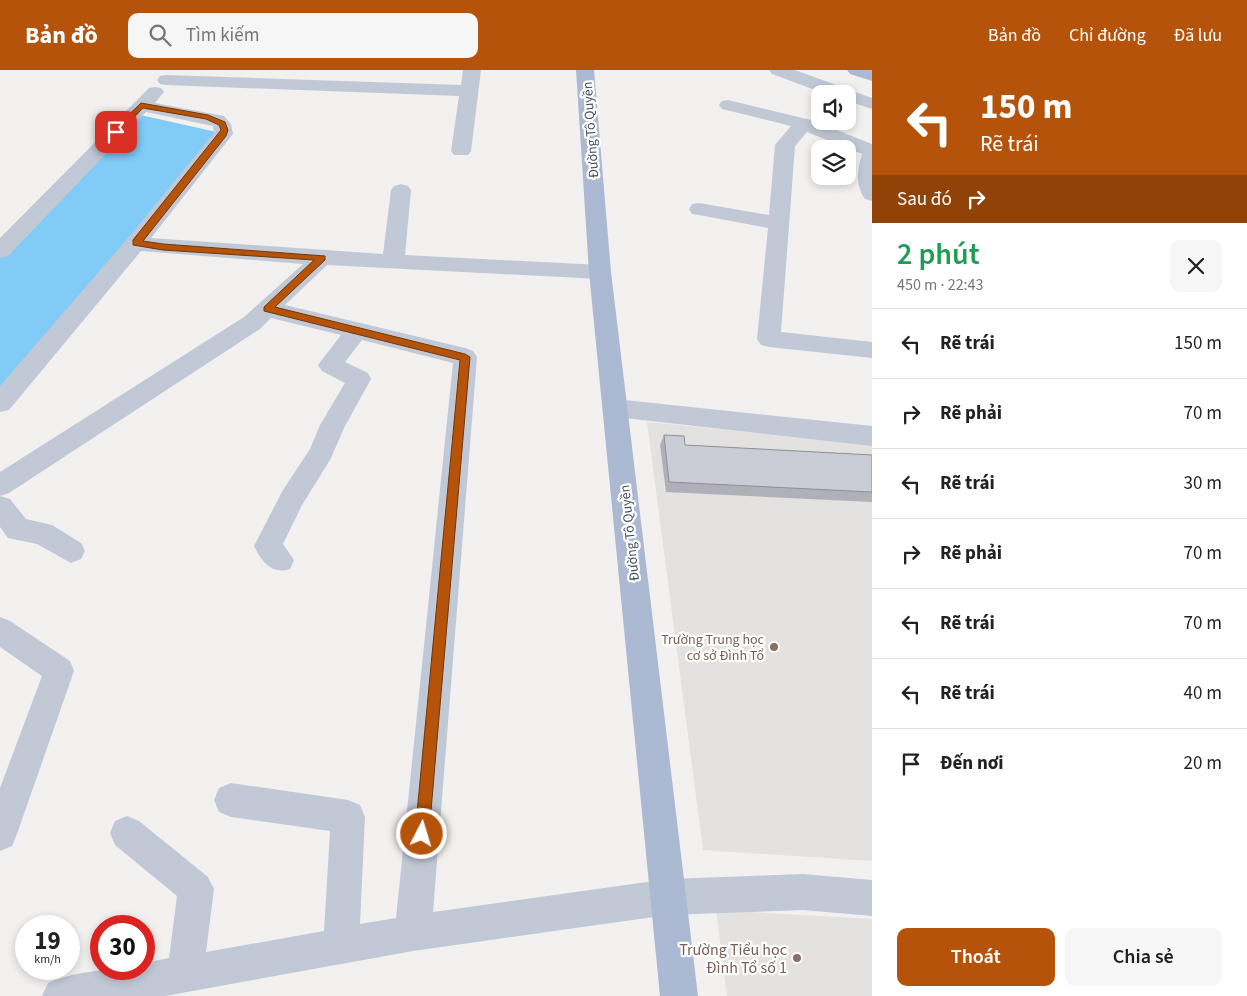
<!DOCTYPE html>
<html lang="vi">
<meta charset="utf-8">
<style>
body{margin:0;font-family:"Source Sans 3",sans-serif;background:#f6f6f6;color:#222;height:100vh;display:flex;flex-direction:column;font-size:19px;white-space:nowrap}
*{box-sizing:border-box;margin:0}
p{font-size:16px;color:#767676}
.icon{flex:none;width:28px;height:28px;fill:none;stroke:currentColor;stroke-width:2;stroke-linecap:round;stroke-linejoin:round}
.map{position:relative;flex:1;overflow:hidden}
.drawer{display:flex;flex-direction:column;background:#fff;width:375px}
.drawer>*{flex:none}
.hud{background:#b45309;color:#fff;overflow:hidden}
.controls{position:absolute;left:811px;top:15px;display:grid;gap:10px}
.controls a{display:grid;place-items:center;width:45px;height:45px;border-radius:10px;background:#fff;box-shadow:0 2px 8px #0003;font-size:25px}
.speed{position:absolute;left:15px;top:845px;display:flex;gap:10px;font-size:25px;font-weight:700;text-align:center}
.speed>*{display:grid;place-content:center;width:65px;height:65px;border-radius:50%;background:#fff;box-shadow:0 2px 8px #0003;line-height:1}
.speed small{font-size:12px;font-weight:400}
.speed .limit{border:8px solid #d22;background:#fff;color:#111}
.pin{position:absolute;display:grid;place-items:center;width:42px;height:42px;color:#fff;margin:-21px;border-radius:10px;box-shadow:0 2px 8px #0006}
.me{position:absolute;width:55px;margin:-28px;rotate:5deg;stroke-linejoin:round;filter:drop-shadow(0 0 4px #0008)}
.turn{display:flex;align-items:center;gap:18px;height:105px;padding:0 25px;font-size:22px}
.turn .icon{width:65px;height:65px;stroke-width:2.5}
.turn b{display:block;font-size:35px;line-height:42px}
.then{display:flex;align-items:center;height:48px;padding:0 25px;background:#0003;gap:10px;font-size:19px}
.round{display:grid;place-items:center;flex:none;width:52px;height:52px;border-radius:10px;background:#f6f6f6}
.summary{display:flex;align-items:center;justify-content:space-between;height:85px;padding:0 25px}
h1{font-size:30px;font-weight:600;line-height:38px;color:#1e9e55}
.button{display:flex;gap:10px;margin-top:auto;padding:10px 25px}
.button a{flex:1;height:58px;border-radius:10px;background:#b45309;color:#fff;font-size:20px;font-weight:600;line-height:58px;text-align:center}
.button a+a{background:#f6f6f6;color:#222}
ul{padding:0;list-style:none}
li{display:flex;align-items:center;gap:15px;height:70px;padding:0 25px;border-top:1px solid #e0e0e0}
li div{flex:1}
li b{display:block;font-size:19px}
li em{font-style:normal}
header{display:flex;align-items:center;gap:30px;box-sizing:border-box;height:70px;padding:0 25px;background:#b45309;color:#fff}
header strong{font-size:24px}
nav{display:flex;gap:28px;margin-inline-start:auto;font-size:18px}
.search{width:350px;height:45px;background:#f6f6f6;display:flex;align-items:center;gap:12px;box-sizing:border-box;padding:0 18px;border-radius:10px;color:#767676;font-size:19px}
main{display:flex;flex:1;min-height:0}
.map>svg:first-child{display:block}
.education{fill:#e4e1e1}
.water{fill:#81ccf7}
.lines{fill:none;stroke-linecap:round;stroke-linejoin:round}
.minor{fill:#c2c9d6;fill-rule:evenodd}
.major{fill:#acb9d2;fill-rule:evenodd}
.wall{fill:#afb0b8}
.building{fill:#cbcdd6;stroke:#8e9096}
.route{fill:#b45309;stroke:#753606}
.education-dot{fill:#8d6e63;stroke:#fff;stroke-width:2}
.labels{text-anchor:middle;stroke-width:4.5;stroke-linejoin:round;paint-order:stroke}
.street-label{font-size:14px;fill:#454f60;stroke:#fff}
.education-label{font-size:14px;fill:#785e54;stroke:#fff;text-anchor:end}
.near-education-label{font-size:16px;fill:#785e54;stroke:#fff;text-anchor:end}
</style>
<header>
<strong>Bản đồ</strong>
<div class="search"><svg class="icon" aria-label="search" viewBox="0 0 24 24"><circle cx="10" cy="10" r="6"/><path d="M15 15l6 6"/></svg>Tìm kiếm</div>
<nav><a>Bản đồ</a><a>Chỉ đường</a><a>Đã lưu</a></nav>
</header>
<main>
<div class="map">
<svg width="872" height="926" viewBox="0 0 872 926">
<rect width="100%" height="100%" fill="#f3f0f0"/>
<g class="education">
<polygon points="647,352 872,374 872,791 703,780"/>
<polygon points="716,840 872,849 872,926 727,926"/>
</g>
<polygon class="water" points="136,44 221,63 0,318 0,184"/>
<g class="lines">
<g class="minor">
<polygon points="463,0 481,0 471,81 468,85 454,85 451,81 459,26 166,15 160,14 157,10 160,6 166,5 461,15"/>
<polygon points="769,0 795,0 872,28 872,39 848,31 848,24 826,24 772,4"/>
<path d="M155 17 161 18 164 22 155 33 224 46 231 54 233 64 151 168 383 184 391 120 394 116 401 114 408 116 411 120 405 185 600 195 608 197 611 202 608 207 600 209 327 195 285 235 465 278 473 281 477 287 433 842 668 809 803 804 872 810V846L803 840 668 845 413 881 165 926H42L48 913C78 900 111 899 144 899V893L169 888 177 826 115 775 110 763 115 751 127 746 139 751 208 807 214 819 206 882 324 861 330 761 231 747 219 742 214 730 219 718 231 713 348 730 360 735 365 747 360 854 396 848 453 293 362 270 345 292 368 303 371 309 345 356 330 390 302 435 283 474 294 490 290 499C272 505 262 492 254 476L283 420 310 379 320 355 345 313 322 301 318 295 341 265 271 248 260 259 9 423 0 426V402L244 247 303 194 141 181 9 340 0 342V316L128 168 214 63 213 56 146 42 8 186 0 188V168L149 18Z"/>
<path d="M728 30 811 50 872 74V131L865 129C855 115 857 100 862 84L807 62 795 76 781 262 872 272V288L769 277 761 275 757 269 768 158 699 145 692 144 689 139 692 134 699 133 769 145 775 75 791 56 722 39 719 35 722 31Z"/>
<polygon points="615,329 872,356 872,376 615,347 606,345 603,338 606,331"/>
<polygon points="0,426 10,429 26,449 52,455 81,473 85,481 81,489 71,493 37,474 8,468 0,457"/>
<polygon points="0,547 10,551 70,591 74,601 17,764 12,776 0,781 0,718 42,606 0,577"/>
</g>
<g class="major">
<polygon points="576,0 594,0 611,202 698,926 660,926 589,202"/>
<polygon points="847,0 872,0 872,11 850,4"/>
</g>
</g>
<polygon class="wall" points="664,365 685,375 872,385 872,432 666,422 660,375"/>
<polygon class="building" points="664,365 684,366 685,375 872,385 872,422 669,412"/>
<polygon class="route" points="141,33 208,45 225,52 228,60 226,66 143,171 163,174 325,186 325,190 275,237 465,284 470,287 429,764 427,769 422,771 417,769 415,764 460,290 264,241 264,237 314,190 163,180 133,175 133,170 221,60 219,55 206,49 143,38 118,64 113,64 113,60"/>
<g class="education-dot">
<circle cx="774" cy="577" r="5"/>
<circle cx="797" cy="888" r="5"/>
</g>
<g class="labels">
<g class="street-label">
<text transform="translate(590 60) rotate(-94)" y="5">Đường Tô Quyền</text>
<text transform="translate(629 463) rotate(-96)" y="5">Đường Tô Quyền</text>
</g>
<g class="education-label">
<text x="764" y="574">Trường Trung học<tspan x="764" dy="16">cơ sở Đình Tổ</tspan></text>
</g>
<g class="near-education-label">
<text x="787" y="885">Trường Tiểu học<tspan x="787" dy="18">Đình Tổ số 1</tspan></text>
</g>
</g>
</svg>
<div class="controls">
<a><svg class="icon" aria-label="sound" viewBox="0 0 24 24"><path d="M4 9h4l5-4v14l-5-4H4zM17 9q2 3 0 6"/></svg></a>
<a><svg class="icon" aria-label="layers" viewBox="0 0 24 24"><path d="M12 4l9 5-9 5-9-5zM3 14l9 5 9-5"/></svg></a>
</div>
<div class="speed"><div>19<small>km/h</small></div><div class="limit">30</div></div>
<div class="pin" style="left:116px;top:62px;background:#d93025"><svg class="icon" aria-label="arrive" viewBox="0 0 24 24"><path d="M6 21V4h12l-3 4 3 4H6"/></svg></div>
<svg class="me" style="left:422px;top:764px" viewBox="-20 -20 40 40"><circle r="17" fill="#b45309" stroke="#fff" stroke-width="3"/><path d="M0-11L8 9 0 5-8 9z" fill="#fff"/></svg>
</div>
<section class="drawer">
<div class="hud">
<div class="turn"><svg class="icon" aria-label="left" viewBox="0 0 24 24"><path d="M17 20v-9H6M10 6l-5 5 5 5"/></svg><div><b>150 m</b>Rẽ trái</div></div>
<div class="then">Sau đó<svg class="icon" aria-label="right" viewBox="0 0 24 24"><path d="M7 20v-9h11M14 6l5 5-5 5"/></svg></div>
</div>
<div class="summary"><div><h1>2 phút</h1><p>450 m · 22:43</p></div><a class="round"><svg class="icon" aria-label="close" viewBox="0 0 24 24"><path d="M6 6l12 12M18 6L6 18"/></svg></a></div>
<ul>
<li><svg class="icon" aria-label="left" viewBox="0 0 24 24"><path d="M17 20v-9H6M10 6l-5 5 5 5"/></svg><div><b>Rẽ trái</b></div><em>150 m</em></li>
<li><svg class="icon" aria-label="right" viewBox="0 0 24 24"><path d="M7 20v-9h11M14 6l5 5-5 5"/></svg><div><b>Rẽ phải</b></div><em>70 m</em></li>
<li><svg class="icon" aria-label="left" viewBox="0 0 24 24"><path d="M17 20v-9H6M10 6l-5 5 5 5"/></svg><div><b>Rẽ trái</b></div><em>30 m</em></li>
<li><svg class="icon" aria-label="right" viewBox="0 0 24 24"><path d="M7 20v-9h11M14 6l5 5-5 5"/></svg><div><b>Rẽ phải</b></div><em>70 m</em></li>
<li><svg class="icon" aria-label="left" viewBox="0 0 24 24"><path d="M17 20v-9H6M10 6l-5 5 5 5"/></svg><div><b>Rẽ trái</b></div><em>70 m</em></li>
<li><svg class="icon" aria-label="left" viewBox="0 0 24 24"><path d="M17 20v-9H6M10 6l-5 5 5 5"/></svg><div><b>Rẽ trái</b></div><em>40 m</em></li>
<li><svg class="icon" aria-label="arrive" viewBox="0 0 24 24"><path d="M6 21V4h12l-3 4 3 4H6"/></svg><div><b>Đến nơi</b></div><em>20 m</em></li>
</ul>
<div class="button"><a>Thoát</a><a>Chia sẻ</a></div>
</section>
</main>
